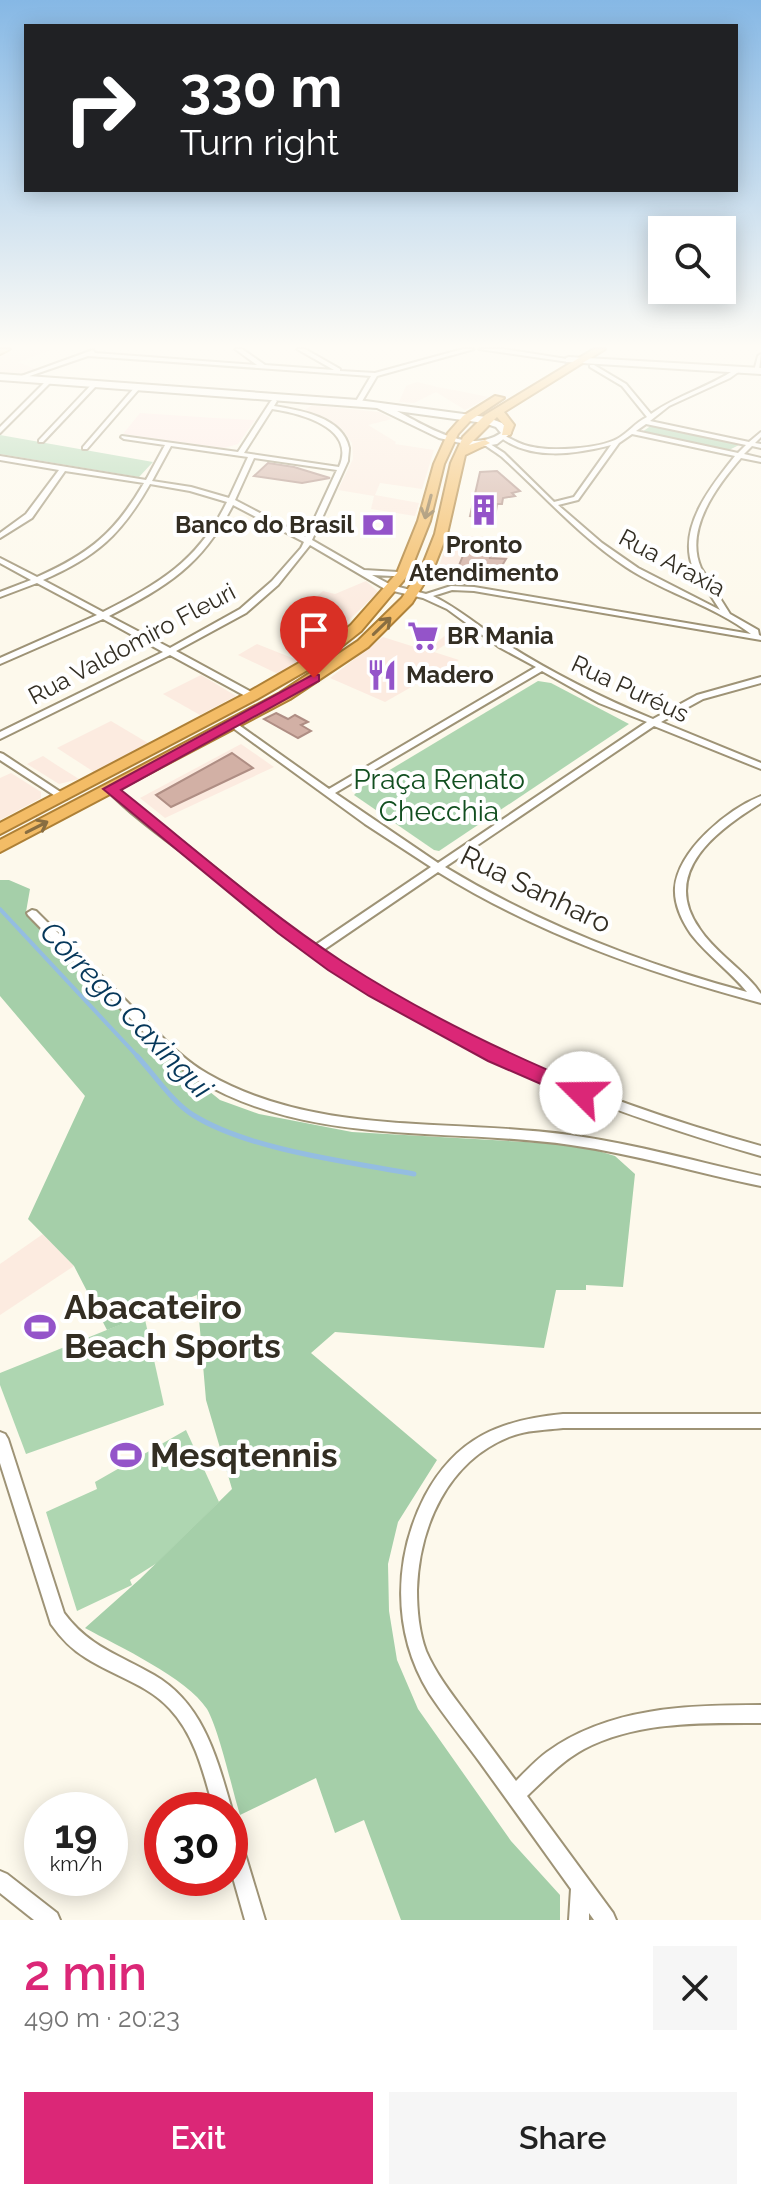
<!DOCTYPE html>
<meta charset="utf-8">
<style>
body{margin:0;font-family:Raleway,sans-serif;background:#f6f6f6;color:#222;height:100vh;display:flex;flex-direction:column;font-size:30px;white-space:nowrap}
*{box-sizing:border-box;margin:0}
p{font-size:26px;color:#767676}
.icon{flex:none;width:44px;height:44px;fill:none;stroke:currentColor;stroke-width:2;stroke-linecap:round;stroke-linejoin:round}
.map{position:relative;height:1920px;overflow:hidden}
.drawer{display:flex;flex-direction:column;background:#fff;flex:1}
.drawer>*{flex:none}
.banner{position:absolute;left:24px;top:24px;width:714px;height:168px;border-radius:0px;box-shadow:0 4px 20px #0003;background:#202124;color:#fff;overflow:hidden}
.controls{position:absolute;left:648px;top:216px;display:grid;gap:16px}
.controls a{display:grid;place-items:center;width:88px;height:88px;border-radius:0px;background:#fff;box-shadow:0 4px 20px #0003;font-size:40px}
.speed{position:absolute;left:24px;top:1792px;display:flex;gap:16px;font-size:40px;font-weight:700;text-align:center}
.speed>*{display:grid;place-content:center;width:104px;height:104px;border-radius:50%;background:#fff;box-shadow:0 4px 20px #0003;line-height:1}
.speed small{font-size:20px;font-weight:400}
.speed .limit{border:12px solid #d22;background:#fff;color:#111}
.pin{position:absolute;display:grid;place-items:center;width:68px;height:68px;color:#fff;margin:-82px -34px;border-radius:50% 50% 50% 0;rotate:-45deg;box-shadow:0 0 8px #0007}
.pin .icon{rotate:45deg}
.me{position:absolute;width:88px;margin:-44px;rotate:292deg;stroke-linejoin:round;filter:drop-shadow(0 0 6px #0008)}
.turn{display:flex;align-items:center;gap:28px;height:168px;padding:0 24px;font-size:36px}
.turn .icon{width:104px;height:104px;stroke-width:2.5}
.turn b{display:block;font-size:56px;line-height:68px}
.round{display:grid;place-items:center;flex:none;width:84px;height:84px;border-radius:0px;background:#f6f6f6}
.overview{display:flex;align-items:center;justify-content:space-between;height:136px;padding:0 24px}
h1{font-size:48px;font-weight:600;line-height:60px;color:#db2777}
.primary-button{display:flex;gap:16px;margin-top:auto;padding:16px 24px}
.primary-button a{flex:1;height:92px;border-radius:0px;background:#db2777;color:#fff;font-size:32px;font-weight:600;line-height:92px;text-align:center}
.primary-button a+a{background:#f6f6f6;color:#222}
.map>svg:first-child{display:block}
.commercial{fill:#fcebe0}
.industrial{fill:#ffe9e6}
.green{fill:#aed6b1}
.forest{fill:#a5cfa9}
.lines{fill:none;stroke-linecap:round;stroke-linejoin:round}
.stream-far1{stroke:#94bde1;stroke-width:4}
.stream{stroke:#94bde1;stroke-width:5}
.building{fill:#d2b0a5;stroke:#af8e84;stroke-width:2}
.minor-casing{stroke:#9e9376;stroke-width:4}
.tertiary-casing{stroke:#9e9376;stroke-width:4}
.secondary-casing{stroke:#9e9376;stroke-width:4}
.primary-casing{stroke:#ae8036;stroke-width:4}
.trunk-casing{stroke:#ae8036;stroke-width:4}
.minor{fill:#fff;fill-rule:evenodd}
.tertiary{fill:#fff;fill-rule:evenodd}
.secondary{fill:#fff;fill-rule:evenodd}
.primary{fill:#f6cd8c;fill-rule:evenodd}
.trunk{fill:#f3bc66;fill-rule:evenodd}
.oneway{stroke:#896e41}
.route{fill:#db2777;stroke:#8e194d;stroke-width:2}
.labels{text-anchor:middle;stroke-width:8;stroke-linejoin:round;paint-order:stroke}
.far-poi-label{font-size:24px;font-weight:bold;fill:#332e23;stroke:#fff;text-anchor:start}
.far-street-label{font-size:24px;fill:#332e23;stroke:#fff}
.park-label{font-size:28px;fill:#124f20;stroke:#fff}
.street-label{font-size:28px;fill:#332e23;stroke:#fff}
.water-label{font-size:30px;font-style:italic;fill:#05375a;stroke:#fff}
.near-poi-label{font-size:34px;font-weight:bold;fill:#332e23;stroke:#fff;text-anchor:start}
</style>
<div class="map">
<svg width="761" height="1920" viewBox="0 0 761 1920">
<rect width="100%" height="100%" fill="#fdf9ec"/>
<g class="commercial">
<polygon points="16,349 54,349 18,362 35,369 22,374 0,373 0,355"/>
<polygon points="417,382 438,387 489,397 465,410 436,392 414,403 399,402 406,386"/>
<polygon points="312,405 379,412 392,419 368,425 396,442 395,444 434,450 422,489 380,483 375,495 419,503 415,516 371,509 374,496 338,490 353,459 352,443 341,428 305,410"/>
<polygon points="450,535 510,538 513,550 492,584 447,575 438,569"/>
<polygon points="366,581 378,592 327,641 283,627 323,591 335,594"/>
<polygon points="459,624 467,630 434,652 459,660 385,702 330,678 383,637 421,649 436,643"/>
<polygon points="257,644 300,661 278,674 238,655"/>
<polygon points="201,675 236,696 200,715 163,694"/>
<polygon points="111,721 148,743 94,772 57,748"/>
<polygon points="241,744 274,767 165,818 140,798"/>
<polygon points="43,756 55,764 79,779 59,784 27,764"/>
<polygon points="11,773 41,792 41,798 0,820 0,778"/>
<polygon points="43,1234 74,1266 0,1315 0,1264"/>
</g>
<polygon class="industrial" points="140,413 215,418 255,420 238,444 224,448 123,434"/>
<g class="green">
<polygon points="0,435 153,462 139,477 0,454"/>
<polygon points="538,681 551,683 629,724 439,851 434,850 354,795 363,786"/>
<polygon points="144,1315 164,1405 26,1454 0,1385 0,1373"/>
<polygon points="186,1430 219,1502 157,1563 130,1580 132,1585 77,1611 46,1512 97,1489 95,1482"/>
</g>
<g class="forest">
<polygon points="652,425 741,444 729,450 642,432"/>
<path d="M0 880H9L30 889 26 912 168 1058 220 1100 259 1114 352 1132 579 1145 615 1156 635 1174 623 1287 586 1285V1290H556L544 1348 335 1332 311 1353 437 1460 398 1522 388 1564 389 1611 397 1660 418 1709 511 1841 560 1895V1920H401L364 1820 335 1833 316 1778 240 1815C232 1789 219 1730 207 1709 187 1678 118 1646 85 1628L140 1579 232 1489 206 1400 197 1295 107 1330 74 1266 28 1219 85 1096 0 996Z"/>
</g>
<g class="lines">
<polyline class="stream-far1" points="0,909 139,1058"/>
<path class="stream" d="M137 1056C154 1074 172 1102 193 1115 249 1150 349 1162 414 1174"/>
</g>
<g class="building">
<polygon points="268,463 294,467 330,478 302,483 254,476"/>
<polygon points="497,471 520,491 512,493 515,496 503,498 502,504 497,504 495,518 470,516 480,472"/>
<polygon points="470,538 495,541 490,558 506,559 494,579 456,573"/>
<polygon points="276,713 288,719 295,715 308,722 301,725 311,731 298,738 264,719"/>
<polygon points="232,753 253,768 171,807 156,795"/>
</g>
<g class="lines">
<defs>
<g id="minor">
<polygon points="235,349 242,349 265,365 334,370 297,349 305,349 340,369 340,371 375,373 463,349 474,349 377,376 361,403 358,405 355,403 371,376 88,356 18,380 13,379 93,350 95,353 257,365"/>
<polygon points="761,354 759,370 754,371 758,356"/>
<path d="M590 365H594L626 384 651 414C677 395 709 387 736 369L741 370 730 378 669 406 650 421 749 442 761 432V437L755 443 761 444V448L752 446 744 454 761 458V462L741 458C717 486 684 529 701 568L730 614 758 630 759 635 761 636V640L474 591 452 590 433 596C460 609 480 628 505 643 552 673 602 698 653 719L697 695 761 677V683L703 699 661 722 761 763V769L654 726 445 867C539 924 642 964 747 992 730 971 707 955 691 934 682 921 674 904 675 888 678 850 728 809 761 796V803C717 830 660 872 699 928 713 950 738 966 755 986L761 994V1003C648 973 538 934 438 872L322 951C455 1043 606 1103 761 1146V1156C617 1115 476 1061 349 980 298 947 252 908 205 870 172 844 135 819 106 789L108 787H114L254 899 314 946 431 867 365 824 229 725 233 722 236 723 329 789 536 667 499 647 447 609 423 598 385 589 310 545 278 585 246 613 176 651 255 694V698H249L170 655 0 739V732L163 652 103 619 0 664V658L97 615 37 583 0 597V592L31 580 0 563V558L37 577C89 554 115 533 144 483L65 471 32 518 0 538V533L26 514 59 470 0 460V456L146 480 165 445 124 439 121 437 122 436 238 452 271 401 274 399 277 401 274 406C299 410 343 417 349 448 349 452 348 457 348 461L312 540 364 570 432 574 436 576 465 580 469 582 465 584 438 580 434 578 372 575 391 585 426 594 451 586 474 587 751 634C715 606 665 593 626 567 578 535 544 495 502 457 496 452 488 448 482 443L487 442 504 453 554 502 574 497 611 445C576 454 531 461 500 437L505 436C513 440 520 444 528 446 549 452 598 449 617 439 628 433 636 422 647 417L622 386 590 367ZM272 409C299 413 357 427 339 467L244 453ZM646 424 746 445 738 453 636 431ZM632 434 735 456C711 486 677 528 693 568L720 610 638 568 602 543 558 505 578 500 619 443ZM171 446 248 457 229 498 191 487 152 481ZM254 458 337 470 306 537 235 500ZM150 484 190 491 227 502C198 561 160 583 103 612L43 580C96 557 121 535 150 484ZM233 505 304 542 301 548 272 581 240 609 170 648 109 616C168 586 202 565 233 505ZM542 671 599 703 647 722 438 863 335 793Z"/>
<polygon points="47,380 52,381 0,433 0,427"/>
<polygon points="92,384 97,385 43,442 39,442 39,440"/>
<polygon points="135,387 140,388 87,449 83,449 83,447"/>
<polygon points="0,753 3,754 68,797 66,799 60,799 0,760"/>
<path d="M32 910 36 911C70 945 105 979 139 1014 161 1035 181 1059 208 1074 318 1137 449 1118 570 1135 635 1144 698 1162 761 1176V1186C698 1173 635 1154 571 1145 446 1127 312 1147 198 1080 172 1064 152 1040 131 1019 97 984 62 950 28 915L27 913Z"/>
<path d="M563 1414H761V1428H563C545 1430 526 1430 509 1437 447 1462 419 1527 417 1590 417 1610 419 1632 426 1651 436 1674 451 1693 465 1712 482 1735 499 1758 516 1781 526 1771 536 1760 547 1752 609 1707 688 1705 761 1705V1723C703 1723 637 1721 584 1749 562 1761 545 1779 527 1796L613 1913 616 1920H594L589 1913V1920H569L571 1889C540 1846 510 1804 479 1761 463 1739 444 1716 429 1693 392 1633 393 1558 425 1496 456 1438 500 1420 563 1414Z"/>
<path d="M0 1432 5 1434 8 1439 64 1613C89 1647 120 1655 154 1675 204 1704 217 1759 232 1810L230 1815V1810H214C204 1775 196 1737 170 1709 147 1684 114 1676 86 1658 71 1649 61 1638 51 1624L0 1463Z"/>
<polygon points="230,1825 237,1827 239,1834 265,1920 245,1920 230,1867"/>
<polygon points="0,1871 7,1874 57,1913 60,1920 34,1920 0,1893"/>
</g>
<polygon id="tertiary" points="479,349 503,349 573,360 569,362"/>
<g id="secondary">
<polygon points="569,357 761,368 761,374 566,362 566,358"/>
<path d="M0 374 358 400 486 417 502 423 511 433 497 444 478 447 439 438 377 408 0 380ZM397 411 484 423 496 427 501 433C469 455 426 426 397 411Z"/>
</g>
<polygon id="primary" points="0,349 10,349 0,354"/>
<g id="trunk">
<polygon points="594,349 605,349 504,412 514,425 510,435 502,435 504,425 497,417 469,445 485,440 490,443 465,455 447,534 434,567 412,603 368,647 290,699 0,852 0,840 280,693 358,641 402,598 422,567 435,534 451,463 463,437 485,415"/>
<polygon points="495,396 504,398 471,420 458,434 444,464 430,521 409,574 361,631 323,661 257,699 0,834 0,823 247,693 313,655 351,625 397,573 418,521 434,464 448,433 463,416"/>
</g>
</defs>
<use href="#minor" class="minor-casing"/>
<use href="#tertiary" class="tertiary-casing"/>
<use href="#secondary" class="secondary-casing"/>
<use href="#primary" class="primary-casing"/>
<use href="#trunk" class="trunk-casing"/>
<use href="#minor" class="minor"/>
<use href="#tertiary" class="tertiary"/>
<use href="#secondary" class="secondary"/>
<use href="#primary" class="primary"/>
<use href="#trunk" class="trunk"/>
</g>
<defs><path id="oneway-shaft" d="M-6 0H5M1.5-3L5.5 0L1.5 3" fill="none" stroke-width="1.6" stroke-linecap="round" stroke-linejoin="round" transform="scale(2)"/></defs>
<g class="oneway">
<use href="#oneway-shaft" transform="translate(428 507) rotate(105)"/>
<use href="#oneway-shaft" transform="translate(382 626) rotate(-44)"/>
<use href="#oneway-shaft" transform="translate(37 827) rotate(-27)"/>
</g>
<linearGradient id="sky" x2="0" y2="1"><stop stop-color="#86b8e5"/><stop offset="0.56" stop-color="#fefcf6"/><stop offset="1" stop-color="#fefcf6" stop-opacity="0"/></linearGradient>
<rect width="761" height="618" fill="url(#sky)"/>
<path class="route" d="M314 674 319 675V681L121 790C194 848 265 911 343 962 420 1012 503 1052 588 1087L591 1093 588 1098H573L488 1061 369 996 328 970 278 933 103 789Z"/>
<defs>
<symbol id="building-bare" viewBox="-9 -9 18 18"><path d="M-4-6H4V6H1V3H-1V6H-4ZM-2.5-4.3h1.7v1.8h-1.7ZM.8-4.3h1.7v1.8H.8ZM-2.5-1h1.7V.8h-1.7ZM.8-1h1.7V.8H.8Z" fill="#9454c9" stroke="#fff" stroke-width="2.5" paint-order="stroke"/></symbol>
<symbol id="bank-bare" viewBox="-9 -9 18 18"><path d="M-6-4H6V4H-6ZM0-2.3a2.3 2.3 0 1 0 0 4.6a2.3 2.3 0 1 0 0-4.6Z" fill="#9454c9" stroke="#fff" stroke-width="2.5" paint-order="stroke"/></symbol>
<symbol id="supermarket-bare" viewBox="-9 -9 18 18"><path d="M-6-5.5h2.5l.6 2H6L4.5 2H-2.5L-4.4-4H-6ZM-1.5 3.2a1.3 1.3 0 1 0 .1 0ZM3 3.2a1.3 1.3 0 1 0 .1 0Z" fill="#9454c9" stroke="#fff" stroke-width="2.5" paint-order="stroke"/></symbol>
<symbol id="restaurant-bare" viewBox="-9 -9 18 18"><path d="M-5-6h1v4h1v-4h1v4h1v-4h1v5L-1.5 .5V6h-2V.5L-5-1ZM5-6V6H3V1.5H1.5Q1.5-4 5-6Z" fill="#9454c9" stroke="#fff" stroke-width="2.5" paint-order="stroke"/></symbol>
<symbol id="stadium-bare" viewBox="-9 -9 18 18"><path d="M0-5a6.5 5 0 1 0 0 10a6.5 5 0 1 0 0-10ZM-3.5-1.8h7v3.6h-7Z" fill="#9454c9" stroke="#fff" stroke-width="2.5" paint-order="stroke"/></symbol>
</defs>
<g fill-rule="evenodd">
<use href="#building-bare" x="462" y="488" width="44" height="44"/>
<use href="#bank-bare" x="356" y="503" width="44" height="44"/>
<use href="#supermarket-bare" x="401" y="614" width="44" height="44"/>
<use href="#restaurant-bare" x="360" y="653" width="44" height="44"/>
<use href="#stadium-bare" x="18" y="1305" width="44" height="44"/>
<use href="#stadium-bare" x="104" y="1433" width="44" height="44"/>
</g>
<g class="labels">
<g class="far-poi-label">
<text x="354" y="533" text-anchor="end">Banco do Brasil</text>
<text x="484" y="553" text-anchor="middle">Pronto<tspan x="484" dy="28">Atendimento</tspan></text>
<text x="447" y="644">BR Mania</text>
<text x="406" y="683">Madero</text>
</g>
<g class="far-street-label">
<text transform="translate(672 563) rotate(28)" y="8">Rua Araxia</text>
<text transform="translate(132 644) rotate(-28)" y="8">Rua Valdomiro Fleuri</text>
<text transform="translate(630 689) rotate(25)" y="8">Rua Puréus</text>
</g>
<g class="park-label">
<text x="439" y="789">Praça Renato<tspan x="439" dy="32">Checchia</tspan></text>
</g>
<g class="street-label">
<text transform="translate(536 889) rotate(26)" y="10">Rua Sanharo</text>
</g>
<g class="water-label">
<text transform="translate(126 1010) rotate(46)" y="10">Córrego Caxingui</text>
</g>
<g class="near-poi-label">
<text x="64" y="1319">Abacateiro<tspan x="64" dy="39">Beach Sports</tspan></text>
<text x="150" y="1467">Mesqtennis</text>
</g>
</g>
</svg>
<div class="controls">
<a><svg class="icon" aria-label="search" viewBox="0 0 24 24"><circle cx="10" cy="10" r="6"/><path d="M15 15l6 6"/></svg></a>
</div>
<div class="speed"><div>19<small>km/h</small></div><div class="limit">30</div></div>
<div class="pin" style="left:314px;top:678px;background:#d93025"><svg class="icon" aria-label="arrive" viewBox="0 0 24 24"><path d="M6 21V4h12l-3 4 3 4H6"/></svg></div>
<svg class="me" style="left:581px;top:1093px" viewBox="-20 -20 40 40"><circle r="19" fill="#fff"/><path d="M0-13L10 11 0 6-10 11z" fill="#db2777"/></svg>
<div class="banner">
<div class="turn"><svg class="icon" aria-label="right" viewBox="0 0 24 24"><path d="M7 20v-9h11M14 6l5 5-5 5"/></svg><div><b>330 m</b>Turn right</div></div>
</div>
</div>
<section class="drawer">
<div class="overview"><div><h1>2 min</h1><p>490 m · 20:23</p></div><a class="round"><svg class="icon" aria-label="close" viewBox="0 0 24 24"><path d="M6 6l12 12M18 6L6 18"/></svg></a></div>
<div class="primary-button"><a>Exit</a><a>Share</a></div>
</section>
